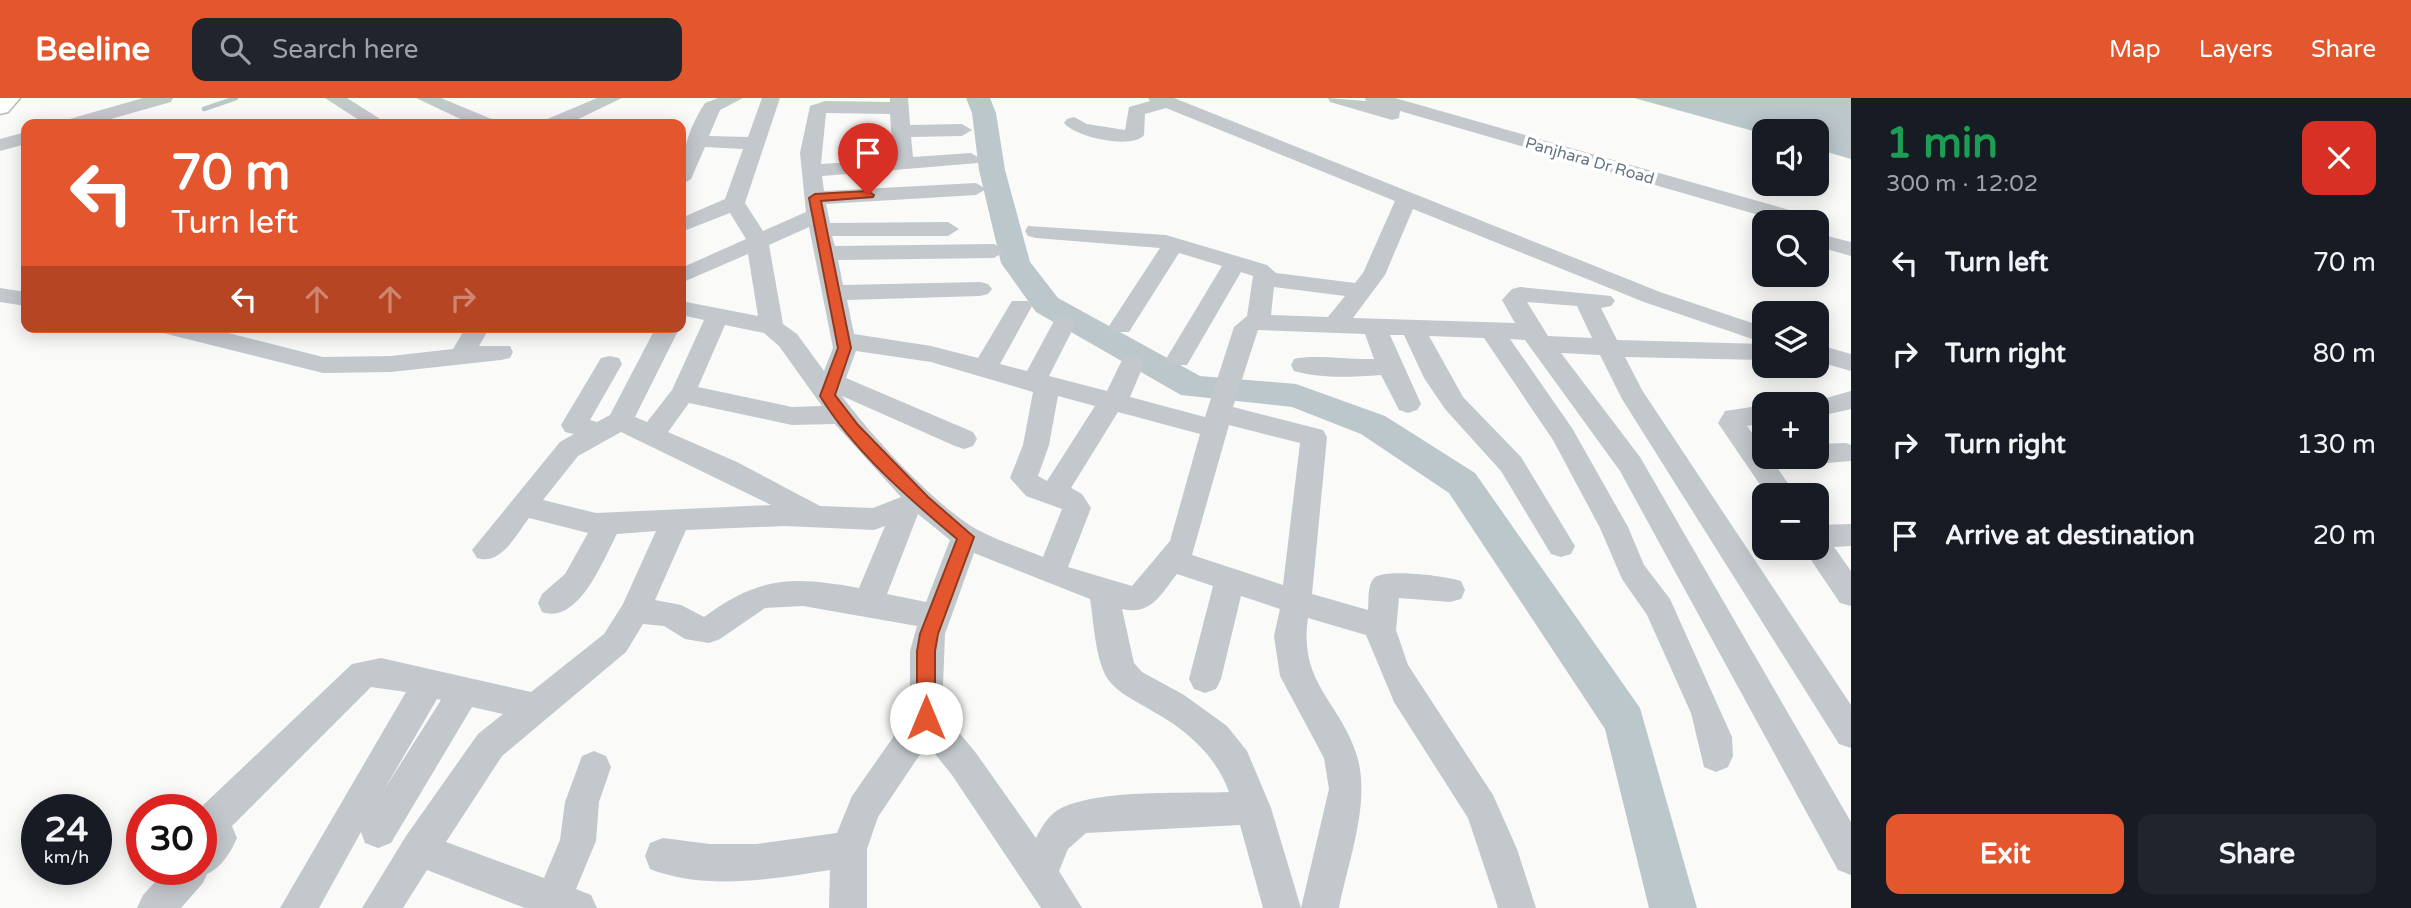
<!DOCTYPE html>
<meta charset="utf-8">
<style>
body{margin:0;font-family:"Varela Round",sans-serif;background:#20242c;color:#f1f3f6;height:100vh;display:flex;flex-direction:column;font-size:26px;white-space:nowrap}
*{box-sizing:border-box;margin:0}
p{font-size:23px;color:#9ea1a6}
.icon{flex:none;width:38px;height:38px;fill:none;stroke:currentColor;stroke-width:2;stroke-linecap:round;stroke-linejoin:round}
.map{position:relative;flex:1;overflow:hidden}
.details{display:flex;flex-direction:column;background:#171b24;width:560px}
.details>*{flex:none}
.banner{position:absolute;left:21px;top:21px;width:665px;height:214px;border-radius:14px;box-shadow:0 4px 18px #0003;background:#e4572e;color:#fff;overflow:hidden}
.tools{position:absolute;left:1752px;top:21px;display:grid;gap:14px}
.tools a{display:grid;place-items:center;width:77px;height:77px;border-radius:14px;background:#171b24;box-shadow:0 4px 18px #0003;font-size:35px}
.speed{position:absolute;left:21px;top:696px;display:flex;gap:14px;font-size:35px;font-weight:700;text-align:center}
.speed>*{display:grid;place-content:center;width:91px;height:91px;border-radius:50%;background:#171b24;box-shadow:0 4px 18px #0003;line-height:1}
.speed small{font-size:18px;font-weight:400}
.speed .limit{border:10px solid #d22;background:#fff;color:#111}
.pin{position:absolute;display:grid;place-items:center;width:60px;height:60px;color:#fff;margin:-72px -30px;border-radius:50% 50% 50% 0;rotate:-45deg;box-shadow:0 0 7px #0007}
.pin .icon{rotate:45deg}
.me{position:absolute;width:77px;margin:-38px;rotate:0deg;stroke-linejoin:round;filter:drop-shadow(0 0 5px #0008)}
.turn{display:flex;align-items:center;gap:24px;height:147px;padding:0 35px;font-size:32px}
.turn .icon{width:91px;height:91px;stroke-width:2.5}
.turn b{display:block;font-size:49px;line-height:60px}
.lanes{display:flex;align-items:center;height:66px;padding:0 35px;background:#0003;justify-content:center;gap:35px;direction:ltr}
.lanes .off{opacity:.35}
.round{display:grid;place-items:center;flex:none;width:74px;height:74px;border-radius:14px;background:#20242c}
.head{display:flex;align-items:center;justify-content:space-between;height:119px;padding:0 35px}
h1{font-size:42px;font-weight:700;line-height:52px;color:#1e9e55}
.action{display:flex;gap:14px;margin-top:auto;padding:14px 35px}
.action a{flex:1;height:80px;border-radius:14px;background:#e4572e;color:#fff;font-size:28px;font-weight:700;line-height:80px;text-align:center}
.action a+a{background:#20242c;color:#f1f3f6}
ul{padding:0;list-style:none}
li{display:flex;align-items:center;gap:21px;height:91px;padding:0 35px}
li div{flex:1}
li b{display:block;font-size:26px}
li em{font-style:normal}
header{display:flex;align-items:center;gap:42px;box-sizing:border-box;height:98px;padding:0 35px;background:#e4572e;color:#fff}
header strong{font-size:33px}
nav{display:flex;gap:38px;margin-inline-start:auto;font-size:24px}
.search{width:490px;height:63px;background:#20242c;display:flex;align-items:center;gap:18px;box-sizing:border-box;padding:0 24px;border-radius:14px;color:#9ea1a6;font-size:26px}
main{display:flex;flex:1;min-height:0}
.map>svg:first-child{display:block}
.water{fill:#bbc7cb}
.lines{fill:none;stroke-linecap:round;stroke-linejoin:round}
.stream{stroke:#bbc7cb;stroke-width:4.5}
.river{fill:#bbc7cb;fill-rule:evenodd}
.major-casing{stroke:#b5babe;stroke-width:3}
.minor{fill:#c3c8cc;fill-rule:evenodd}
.major{fill:#fff;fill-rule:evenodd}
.route{fill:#e4572e;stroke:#94391e;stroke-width:2}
.labels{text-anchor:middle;stroke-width:7;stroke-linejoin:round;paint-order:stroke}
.far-street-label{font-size:16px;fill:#657683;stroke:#fff}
</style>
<header>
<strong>Beeline</strong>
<div class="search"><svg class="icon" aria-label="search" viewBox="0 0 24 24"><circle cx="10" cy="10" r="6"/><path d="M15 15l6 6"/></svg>Search here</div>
<nav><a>Map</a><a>Layers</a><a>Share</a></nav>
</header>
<main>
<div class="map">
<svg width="1851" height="810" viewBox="0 0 1851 810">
<rect width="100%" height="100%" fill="#fafaf8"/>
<polygon class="water" points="1634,0 1851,0 1851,61 1817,51 1816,33 1764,36"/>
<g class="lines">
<polyline class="stream" points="204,11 236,0"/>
<polygon class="river" points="966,0 990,0 996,15 1005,72 1030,164 1058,200 1200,278 1296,286 1385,318 1475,375 1640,610 1697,810 1649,810 1605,631 1449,395 1361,336 1292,309 1181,297 1036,214 1001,165 979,72 972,15"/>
<defs>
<polygon id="major" points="0,0 20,0 8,14 0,16"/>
</defs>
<use href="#major" class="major-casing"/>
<g class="minor">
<polygon points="143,0 173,0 171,4 93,26 63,26 66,22"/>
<polygon points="325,0 347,0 388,26 365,26"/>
<polygon points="416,0 441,0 494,22 497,26 471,26"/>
<polygon points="597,0 622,0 568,26 542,26 545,22"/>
<path d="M718 0H743L720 12 709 38 748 39 762 0H780L745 105 763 133 806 114 800 55 810 8 825 3 890 4V0H908L910 27 962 26 972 32 962 38 911 39 913 59 971 55 981 61 978 65 822 78 824 93 976 85 986 91 976 97 826 106 830 125 948 124 959 131 948 138H832L835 148 994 146 1005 153 994 160 838 162 843 187 980 184 988 186 992 191 988 196 980 198 847 202 854 236 931 248 978 260 1012 203H1028L1032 208 1000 266 1027 273 1055 221H1071L1075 227 1049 278 1107 293 1123 260 1132 258 1141 260 1144 266 1130 299 1205 319 1234 229 1247 218 1253 178 1241 174 1187 267H1169L1166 261 1222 168 1179 155 1129 234H1113L1109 228 1160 150 1036 140 1028 138 1025 133 1028 128 1166 137 1267 167 1276 175 1355 185 1363 175 1395 103 1166 10 1145 16 1144 37C1132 52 1075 39 1064 25L1067 21 1074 19 1087 26 1125 32 1129 9 1150 3 1148 0H1174L1660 194 1764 229V245L1644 204 1413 111 1385 177 1353 220 1515 225 1502 202 1512 191 1520 189 1611 198 1615 203 1611 208 1601 210 1617 242 1764 246V262L1625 259 1642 292 1851 607V650L1839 646 1622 301 1600 257 1561 255 1640 359 1851 724V777L1838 772 1620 373 1525 242 1510 241 1572 330 1628 429 1644 467 1670 501 1732 639 1733 658 1728 669 1716 674 1704 669 1691 615 1647 517 1622 481 1600 430 1553 342 1484 240 1429 238 1463 299 1521 359 1575 448 1571 456 1561 459 1551 456 1501 373 1445 311 1424 280 1404 237H1390L1421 306 1417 312 1408 315 1399 312 1381 277C1352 279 1322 281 1294 273L1291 267 1294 261C1314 256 1351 262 1374 261L1365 236 1258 232 1233 309 1323 332 1327 339 1312 496 1368 512C1369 502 1367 488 1374 480 1385 470 1446 478 1461 483L1465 492 1461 501 1450 504 1399 500 1396 532 1408 567 1493 697 1517 751 1536 810H1498L1468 720 1394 604 1366 537 1308 520C1298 585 1341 605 1357 658 1371 705 1348 763 1339 810H1301L1329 691 1324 660 1280 578 1274 538 1280 511 1241 498 1221 581 1216 591 1205 595 1194 591 1189 581 1213 488 1177 476C1161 496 1151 518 1122 511L1134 565 1142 574 1184 597 1227 628 1247 653 1271 710 1301 810H1263L1240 727 1086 735 1068 751 1059 773 1082 810H1041L952 677 927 646 878 719 867 751V810H829L830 772C773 781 706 793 650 771L645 758 650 745 663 740 710 746H756L837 735 852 698 910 615V553L917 528 803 508 765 510 720 541 709 545 685 541 664 528 643 526 626 554 502 658 446 744 544 780 560 742 565 704 582 658 594 653 606 658 611 669 599 704 596 743 576 791 591 797 597 810H525L427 772 403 810H362L406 738 478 636 503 616 472 609 391 745 378 750 365 745 361 734 319 810H280L406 594 371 589 232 728 237 740C231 754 221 770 207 776L203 785 181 810H137L143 797 166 772H201V712H198L352 566 381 560 531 594 604 536 623 506 656 433 617 436C603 462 579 527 542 514L538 505 542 496 565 476 588 435 529 420C515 438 501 468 477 460L472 452 560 344 574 336 565 334 561 327 601 260 610 258 619 260 622 266 590 322 597 324 610 317 656 229H680L635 319 647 324 672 292 704 222 681 217V203L758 218 748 156 681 185V170L746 141 730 115 681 134V120L725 101 743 51 705 49 691 81 681 87C681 56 688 31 705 5ZM826 15 890 16 893 61 821 66ZM809 129 833 250 824 273 797 236 783 226 769 147ZM1274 189 1345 198 1328 219 1271 217ZM1527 204 1577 208 1592 240 1548 238ZM725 227 764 235 779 248 822 308 792 309 698 289ZM856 253 931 264 1033 294 1023 347 1010 380 1026 398 1062 411 1043 459C1022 450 998 443 978 432 936 409 870 336 842 298L955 348 964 351 973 348 977 341 973 334 846 280ZM1058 298 1095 308 1047 383 1038 378 1049 347ZM689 305 792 327 835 326 901 399 873 410 820 408 737 364 668 334ZM1118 314 1200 336 1170 443 1132 488 1068 469 1091 410 1082 396 1071 390ZM1229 327 1300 345 1283 487 1192 457ZM621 334 771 407 596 415 543 402 578 358ZM918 416 950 442 926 504 887 496ZM785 428 874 432 885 428 859 490C792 478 760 478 704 519L681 507 655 502 686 432ZM974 455 1090 501C1094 525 1095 559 1107 580 1118 596 1138 604 1154 614 1188 633 1216 658 1229 694 1186 696 1089 690 1055 714 1046 721 1041 730 1036 740L976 655 942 614 945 536ZM437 601 441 602 384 692Z"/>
<polygon points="1328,0 1366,3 1365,0 1395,0 1814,119 1817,124 1783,124 1400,13 1399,20 1392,22 1330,4"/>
<polygon points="26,34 26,46 0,53 0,41"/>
<polygon points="1816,135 1851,144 1851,158 1816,148"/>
<polygon points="0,190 26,194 26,208 0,204"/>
<polygon points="159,229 204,229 323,259 391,258 453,251 466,229 490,229 479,248 510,248 513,254 510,260 501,262 391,274 323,275 163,235"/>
<polygon points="1816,246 1851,256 1851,273 1816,263"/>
<polygon points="1851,293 1851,311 1816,319 1816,306 1805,306"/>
<polygon points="1764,307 1764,325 1747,328 1764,351 1764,359 1770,359 1796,397 1767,397 1718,325 1725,313"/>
<polygon points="1846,345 1851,347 1851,363 1816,366 1804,359 1816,359 1816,346"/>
<polygon points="1851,426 1851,448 1834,449 1851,473 1851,508 1840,505 1803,450 1816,450 1816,427"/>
</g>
<use href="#major" class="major"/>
</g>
<path class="route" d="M868 93 874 97 873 99 821 103 851 250 835 297 858 327 928 399 974 439 938 536 935 553V620L933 625 926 628 919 625 917 620V553L920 536 957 441C907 399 854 353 820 298L838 250 809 100 815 96Z"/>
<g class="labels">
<g class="far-street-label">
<text transform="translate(1590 62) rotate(16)" y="6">Panjhara Dr Road</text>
</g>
</g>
</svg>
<div class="tools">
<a><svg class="icon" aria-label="sound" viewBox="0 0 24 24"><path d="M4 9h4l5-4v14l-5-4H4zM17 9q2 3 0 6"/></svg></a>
<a><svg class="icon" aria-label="search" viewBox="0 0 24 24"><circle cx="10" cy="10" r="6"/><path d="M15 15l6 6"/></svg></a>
<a><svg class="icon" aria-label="layers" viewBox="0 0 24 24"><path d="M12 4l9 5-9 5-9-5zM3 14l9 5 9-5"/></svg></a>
<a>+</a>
<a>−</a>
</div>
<div class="speed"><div>24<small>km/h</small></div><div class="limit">30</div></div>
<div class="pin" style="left:868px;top:97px;background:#d93025"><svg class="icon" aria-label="arrive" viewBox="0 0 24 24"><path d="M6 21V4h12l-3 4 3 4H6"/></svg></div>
<svg class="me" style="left:926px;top:620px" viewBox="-20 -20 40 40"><circle r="19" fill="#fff"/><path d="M0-13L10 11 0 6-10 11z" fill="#e4572e"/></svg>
<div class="banner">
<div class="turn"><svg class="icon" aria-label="left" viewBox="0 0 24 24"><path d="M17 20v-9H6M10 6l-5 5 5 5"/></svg><div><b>70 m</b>Turn left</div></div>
<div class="lanes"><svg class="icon" aria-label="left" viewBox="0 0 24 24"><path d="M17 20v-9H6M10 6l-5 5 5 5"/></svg><svg class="icon off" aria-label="ahead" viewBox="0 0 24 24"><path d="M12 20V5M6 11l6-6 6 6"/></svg><svg class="icon off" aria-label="ahead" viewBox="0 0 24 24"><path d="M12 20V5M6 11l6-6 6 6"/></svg><svg class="icon off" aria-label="right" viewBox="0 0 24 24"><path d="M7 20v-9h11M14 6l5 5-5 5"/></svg></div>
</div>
</div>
<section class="details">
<div class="head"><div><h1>1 min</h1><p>300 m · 12:02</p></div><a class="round" style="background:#d93025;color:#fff"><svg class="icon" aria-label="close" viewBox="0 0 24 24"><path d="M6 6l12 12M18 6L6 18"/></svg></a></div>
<ul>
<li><svg class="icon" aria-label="left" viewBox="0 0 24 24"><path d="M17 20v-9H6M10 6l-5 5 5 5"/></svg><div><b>Turn left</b></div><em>70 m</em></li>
<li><svg class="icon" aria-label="right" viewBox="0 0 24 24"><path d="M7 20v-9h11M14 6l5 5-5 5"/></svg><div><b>Turn right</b></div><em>80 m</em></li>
<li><svg class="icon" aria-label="right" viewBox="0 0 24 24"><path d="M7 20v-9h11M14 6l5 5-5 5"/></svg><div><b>Turn right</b></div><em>130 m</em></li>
<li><svg class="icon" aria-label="arrive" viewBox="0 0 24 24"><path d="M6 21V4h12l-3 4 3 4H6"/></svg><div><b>Arrive at destination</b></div><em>20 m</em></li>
</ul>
<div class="action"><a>Exit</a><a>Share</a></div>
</section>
</main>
